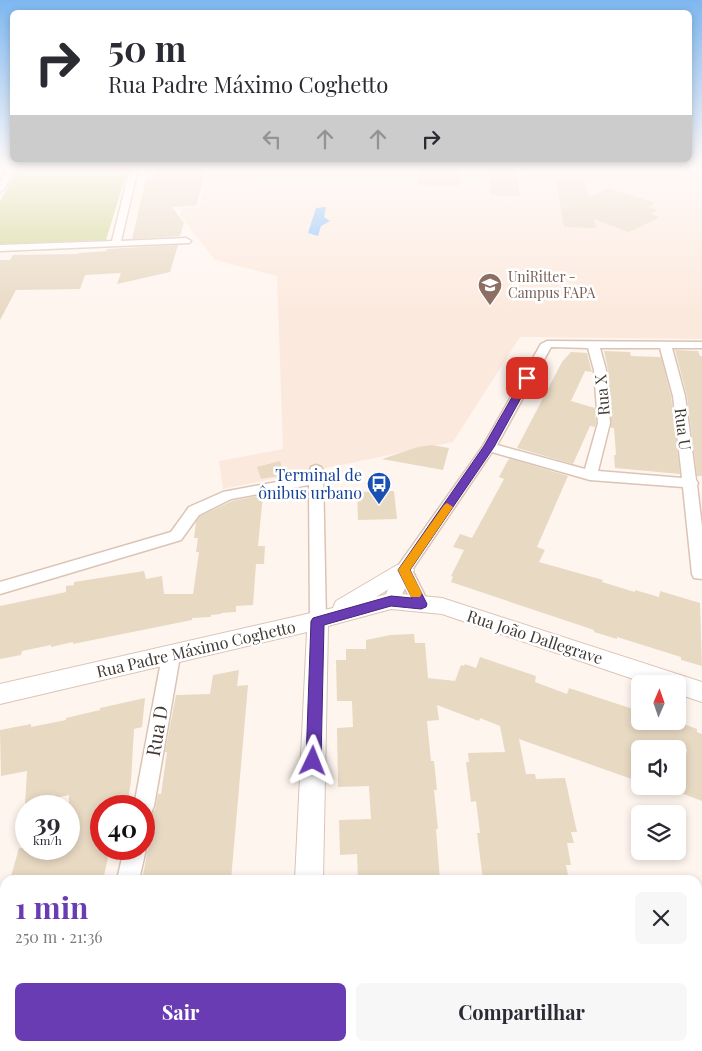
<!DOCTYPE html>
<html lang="pt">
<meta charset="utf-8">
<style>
body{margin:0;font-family:"Playfair Display",serif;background:#f7f7f7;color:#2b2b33;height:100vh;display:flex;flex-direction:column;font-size:19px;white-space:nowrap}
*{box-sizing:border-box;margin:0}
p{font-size:16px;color:#7c7c81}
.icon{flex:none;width:28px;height:28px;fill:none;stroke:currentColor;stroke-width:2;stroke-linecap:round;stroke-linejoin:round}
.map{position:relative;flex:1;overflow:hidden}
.sheet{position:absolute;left:0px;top:875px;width:702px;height:176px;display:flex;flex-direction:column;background:#fff;border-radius:15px 15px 0 0;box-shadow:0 2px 8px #0003}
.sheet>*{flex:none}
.banner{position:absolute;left:10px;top:10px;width:682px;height:152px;border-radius:8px;box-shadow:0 2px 8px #0003;background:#fff;color:#2b2b33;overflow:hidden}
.needle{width:32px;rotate:2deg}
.controls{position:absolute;left:631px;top:675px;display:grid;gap:10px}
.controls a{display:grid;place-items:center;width:55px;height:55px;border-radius:8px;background:#fff;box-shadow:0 2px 8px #0003;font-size:25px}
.speed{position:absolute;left:15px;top:795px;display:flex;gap:10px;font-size:25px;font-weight:700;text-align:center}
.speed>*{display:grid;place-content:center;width:65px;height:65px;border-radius:50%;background:#fff;box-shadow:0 2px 8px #0003;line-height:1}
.speed small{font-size:12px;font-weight:400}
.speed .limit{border:8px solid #d22;background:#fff;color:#111}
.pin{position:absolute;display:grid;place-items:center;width:42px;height:42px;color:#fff;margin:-21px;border-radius:10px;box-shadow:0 2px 8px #0006}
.me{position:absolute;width:55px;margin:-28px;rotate:2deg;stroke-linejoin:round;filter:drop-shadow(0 0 4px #0008)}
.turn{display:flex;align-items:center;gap:18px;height:105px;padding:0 15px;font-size:22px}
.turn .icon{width:65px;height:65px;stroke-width:2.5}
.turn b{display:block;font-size:35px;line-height:42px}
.lanes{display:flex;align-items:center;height:48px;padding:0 15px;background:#0003;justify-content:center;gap:25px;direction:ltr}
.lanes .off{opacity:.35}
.round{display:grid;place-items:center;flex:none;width:52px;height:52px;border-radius:8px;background:#f7f7f7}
.headline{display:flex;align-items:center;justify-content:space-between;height:85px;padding:0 15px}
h1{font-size:30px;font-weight:700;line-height:38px;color:#693cb4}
.button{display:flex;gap:10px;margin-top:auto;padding:10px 15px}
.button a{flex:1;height:58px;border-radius:8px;background:#693cb4;color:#fff;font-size:20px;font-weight:700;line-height:58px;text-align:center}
.button a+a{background:#f7f7f7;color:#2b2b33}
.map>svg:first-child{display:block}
.built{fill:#fce9dd}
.green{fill:#cfd690}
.water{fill:#80bbfb}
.building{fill:#e8d9c3}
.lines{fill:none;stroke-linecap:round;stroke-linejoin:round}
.minor-casing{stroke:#dbc4b5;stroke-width:3}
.tertiary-casing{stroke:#dbc4b5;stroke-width:2}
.minor{fill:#fff;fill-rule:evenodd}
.tertiary{fill:#fff;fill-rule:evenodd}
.route{fill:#693cb4;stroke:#442775}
.slow{fill:#f59e0b}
.labels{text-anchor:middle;stroke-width:5;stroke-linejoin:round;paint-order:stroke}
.far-education-label{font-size:14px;fill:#785e54;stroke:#fff;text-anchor:start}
.street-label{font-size:16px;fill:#413832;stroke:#fff}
.transit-label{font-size:16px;fill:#164399;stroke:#fff;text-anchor:end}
.near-street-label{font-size:19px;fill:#413832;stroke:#fff}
</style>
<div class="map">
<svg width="702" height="1051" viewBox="0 0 702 1051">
<rect width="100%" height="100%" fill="#fff5ef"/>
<polygon class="built" points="213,168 702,168 702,339 520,337 453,442 223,489 219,461 283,449 277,276 215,260 180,215 182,208 200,207 204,180"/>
<polygon class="green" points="19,168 128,168 106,240 0,244 0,201"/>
<polygon class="water" points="326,207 324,217 330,221 321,226 318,236 308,233 316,208"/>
<g class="building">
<polygon points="155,168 204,168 204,170 206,170 196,206 172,207 184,223 180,236 132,239 146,179 153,179"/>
<polygon points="419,168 460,168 460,186 417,185"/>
<polygon points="489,168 524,168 511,177 518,178 520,196 490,195"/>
<polygon points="556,179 585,181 589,197 609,188 655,203 648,207 657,210 650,214 660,217 629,232 594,219 596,228 564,227"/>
<polygon points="178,245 170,272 117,284 121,273 85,275 80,289 16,290 0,320 0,260 10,260 13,255 78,254 79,253 106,251 107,249"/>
<polygon points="675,350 698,351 700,356 702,356 702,476 697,476 687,396"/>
<polygon points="604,351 630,352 631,356 661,357 671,396 680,474 615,468 614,455 616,455 614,428 611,428 608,370"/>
<polygon points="571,352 587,353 592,372 585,371 571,401 595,408 596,423 595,427 590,426 573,464 517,448 562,362"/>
<polygon points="431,445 449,448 443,470 382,459 418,447"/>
<polygon points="511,459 568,476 537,547 545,550 539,562 603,580 602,582 635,592 635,590 659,597 660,591 700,603 702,666 681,660 681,657 617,637 617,639 594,632 594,630 451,582 453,577 451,576 464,550 453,547 460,534 472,538 504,479 499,477 508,460"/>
<polygon points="280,461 284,475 261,479 257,467"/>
<polygon points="394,491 397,519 358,520 357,492"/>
<polygon points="263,495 258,546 265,546 264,564 256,564 253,605 236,606 236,612 221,613 221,614 211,615 211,617 192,618 192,620 73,644 73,642 51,647 51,645 22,651 21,655 0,659 0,606 66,592 66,586 74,585 74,582 144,571 146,579 162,576 164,594 193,594 199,552 196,552 198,538 194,538 196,522 200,516 232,501"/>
<polygon points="414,634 415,643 425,643 428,678 455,681 461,665 464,666 465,664 476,668 480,657 536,676 535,682 567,694 569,688 636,710 640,712 640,721 676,721 697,729 697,732 702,734 702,801 681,793 687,749 640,749 640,782 519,739 526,774 535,774 536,779 565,778 577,832 571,832 574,843 567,843 571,865 566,865 569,880 483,880 477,833 480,833 476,801 471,802 466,762 469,762 468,753 505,752 500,726 480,718 479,721 437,705 439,720 427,721 431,761 434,761 437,790 434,790 438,829 436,829 440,880 358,880 357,854 340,855 339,820 371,819 369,786 338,787 337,728 353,727 352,701 337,701 336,660 346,660 346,649 366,649 366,640 390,635"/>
<polygon points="239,670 237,686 248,685 231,880 142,880 148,849 144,842 148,816 155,810 158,794 161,794 167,752 165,752 176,695 210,694 213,675"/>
<polygon points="145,698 142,727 134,729 131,781 127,806 101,806 101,849 110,849 103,880 10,880 19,848 69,849 69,795 25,805 27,771 1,776 0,730 31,724 31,727 66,720 66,718 100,710 100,708"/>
</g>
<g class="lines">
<defs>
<g id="minor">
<polygon points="8,168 16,168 4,189 0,192 0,182"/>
<polygon points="130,168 138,168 121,241 186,238 191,241 189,243 0,251 0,245 112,241"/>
<path d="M547 341 702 342V348H672L685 396 696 480 698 483 697 485 702 527V579L694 578 692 574 683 487 590 480 492 452 412 570 429 604 427 609 421 610 415 609 405 588 397 606 391 607 385 606 383 601 398 566 483 446 541 344ZM551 347 588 348 594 370 598 423 585 469 497 445ZM600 348H660L673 396 682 478 598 471 610 423 606 370Z"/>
<polygon points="316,465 321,467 323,470 326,621 324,626 318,628 312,626 310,621 309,485 231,499 199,515 181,540 0,594 0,582 171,532 189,507 223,492 309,476 311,467"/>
<polygon points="171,649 177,651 180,656 154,806 151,813 144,816 144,806 134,806 162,656 165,651"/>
<polygon points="144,844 146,849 139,880 117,880 124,849 144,849"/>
<polygon points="80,1046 106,1046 105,1051 79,1051"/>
</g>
<g id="tertiary">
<polygon points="404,563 411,565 414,570 411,575 376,597 391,593 442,598 702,682 702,702 678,694 678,684 648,684 442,614 391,609 328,626 323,880 295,880 307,632 0,704 0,684 333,608 336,601 397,565"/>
<rect x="288" y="1046" width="32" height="5"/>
</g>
</defs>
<use href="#minor" class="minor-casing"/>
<use href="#tertiary" class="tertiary-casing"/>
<use href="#minor" class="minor"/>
<use href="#tertiary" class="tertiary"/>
</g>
<linearGradient id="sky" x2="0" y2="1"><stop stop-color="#7eb7f0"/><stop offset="0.53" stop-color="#fffaf8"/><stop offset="1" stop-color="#fffaf8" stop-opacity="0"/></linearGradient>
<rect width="702" height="315" fill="url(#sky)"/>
<polygon class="route" points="527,376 532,378 494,447 410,570 427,604 426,607 421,609 391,606 324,625 321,761 319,765 313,768 308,765 306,761 311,621 313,618 391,596 412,598 398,570 484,446 523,378"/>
<polygon class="slow" points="447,503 453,507 410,570 422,593 420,597 411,597 398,570 444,505"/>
<defs>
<symbol id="university-pin" viewBox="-11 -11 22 30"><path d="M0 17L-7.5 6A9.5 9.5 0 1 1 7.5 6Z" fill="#8d6e63" stroke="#fff"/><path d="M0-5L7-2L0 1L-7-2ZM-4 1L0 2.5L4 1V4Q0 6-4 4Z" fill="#fff"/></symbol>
<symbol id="bus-pin" viewBox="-11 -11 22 30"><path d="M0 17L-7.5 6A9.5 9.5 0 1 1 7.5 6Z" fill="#1a4fb4" stroke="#fff"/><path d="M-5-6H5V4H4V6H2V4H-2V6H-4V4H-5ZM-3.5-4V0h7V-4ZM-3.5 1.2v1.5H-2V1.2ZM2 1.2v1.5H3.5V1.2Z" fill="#fff"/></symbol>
</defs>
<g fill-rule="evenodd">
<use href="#university-pin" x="476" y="271" width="28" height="38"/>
<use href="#bus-pin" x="365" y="470" width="28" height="38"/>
</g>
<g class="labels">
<g class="far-education-label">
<text x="508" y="282">UniRitter -<tspan x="508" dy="16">Campus FAPA</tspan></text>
</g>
<g class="street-label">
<text transform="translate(602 395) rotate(-95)" y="6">Rua X</text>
<text transform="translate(683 429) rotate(83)" y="6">Rua U</text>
<text transform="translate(535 637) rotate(18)" y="6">Rua João Dallegrave</text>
<text transform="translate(196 649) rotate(-13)" y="6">Rua Padre Máximo Coghetto</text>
</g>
<g class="transit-label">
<text x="362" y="481">Terminal de<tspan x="362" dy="18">ônibus urbano</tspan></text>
</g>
<g class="near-street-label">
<text transform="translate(157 731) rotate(-80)" y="7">Rua D</text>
</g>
</g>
</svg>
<div class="controls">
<a><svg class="needle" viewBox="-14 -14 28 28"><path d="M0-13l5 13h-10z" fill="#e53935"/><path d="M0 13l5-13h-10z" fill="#7c7c81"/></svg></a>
<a><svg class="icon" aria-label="sound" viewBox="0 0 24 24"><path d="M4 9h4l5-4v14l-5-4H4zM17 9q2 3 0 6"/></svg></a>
<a><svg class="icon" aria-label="layers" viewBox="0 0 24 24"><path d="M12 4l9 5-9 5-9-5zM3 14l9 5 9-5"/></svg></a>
</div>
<div class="speed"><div>39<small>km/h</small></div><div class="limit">40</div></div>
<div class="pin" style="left:527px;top:378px;background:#d93025"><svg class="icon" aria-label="arrive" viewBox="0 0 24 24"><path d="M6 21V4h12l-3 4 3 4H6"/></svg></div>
<svg class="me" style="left:313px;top:761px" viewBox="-20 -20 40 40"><path d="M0-17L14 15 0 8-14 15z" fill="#693cb4" stroke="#fff" stroke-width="4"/></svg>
<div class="banner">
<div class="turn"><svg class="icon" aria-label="right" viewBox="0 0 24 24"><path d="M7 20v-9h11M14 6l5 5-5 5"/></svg><div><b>50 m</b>Rua Padre Máximo Coghetto</div></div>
<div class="lanes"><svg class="icon off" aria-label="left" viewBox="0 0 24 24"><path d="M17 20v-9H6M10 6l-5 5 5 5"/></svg><svg class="icon off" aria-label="ahead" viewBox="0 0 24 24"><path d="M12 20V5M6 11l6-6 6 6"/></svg><svg class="icon off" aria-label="ahead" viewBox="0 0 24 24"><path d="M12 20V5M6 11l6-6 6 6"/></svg><svg class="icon" aria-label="right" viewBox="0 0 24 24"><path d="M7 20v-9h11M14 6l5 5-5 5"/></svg></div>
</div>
<section class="sheet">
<div class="headline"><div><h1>1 min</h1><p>250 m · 21:36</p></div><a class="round"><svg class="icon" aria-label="close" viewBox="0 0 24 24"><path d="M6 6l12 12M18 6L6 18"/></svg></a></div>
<div class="button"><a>Sair</a><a>Compartilhar</a></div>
</section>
</div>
